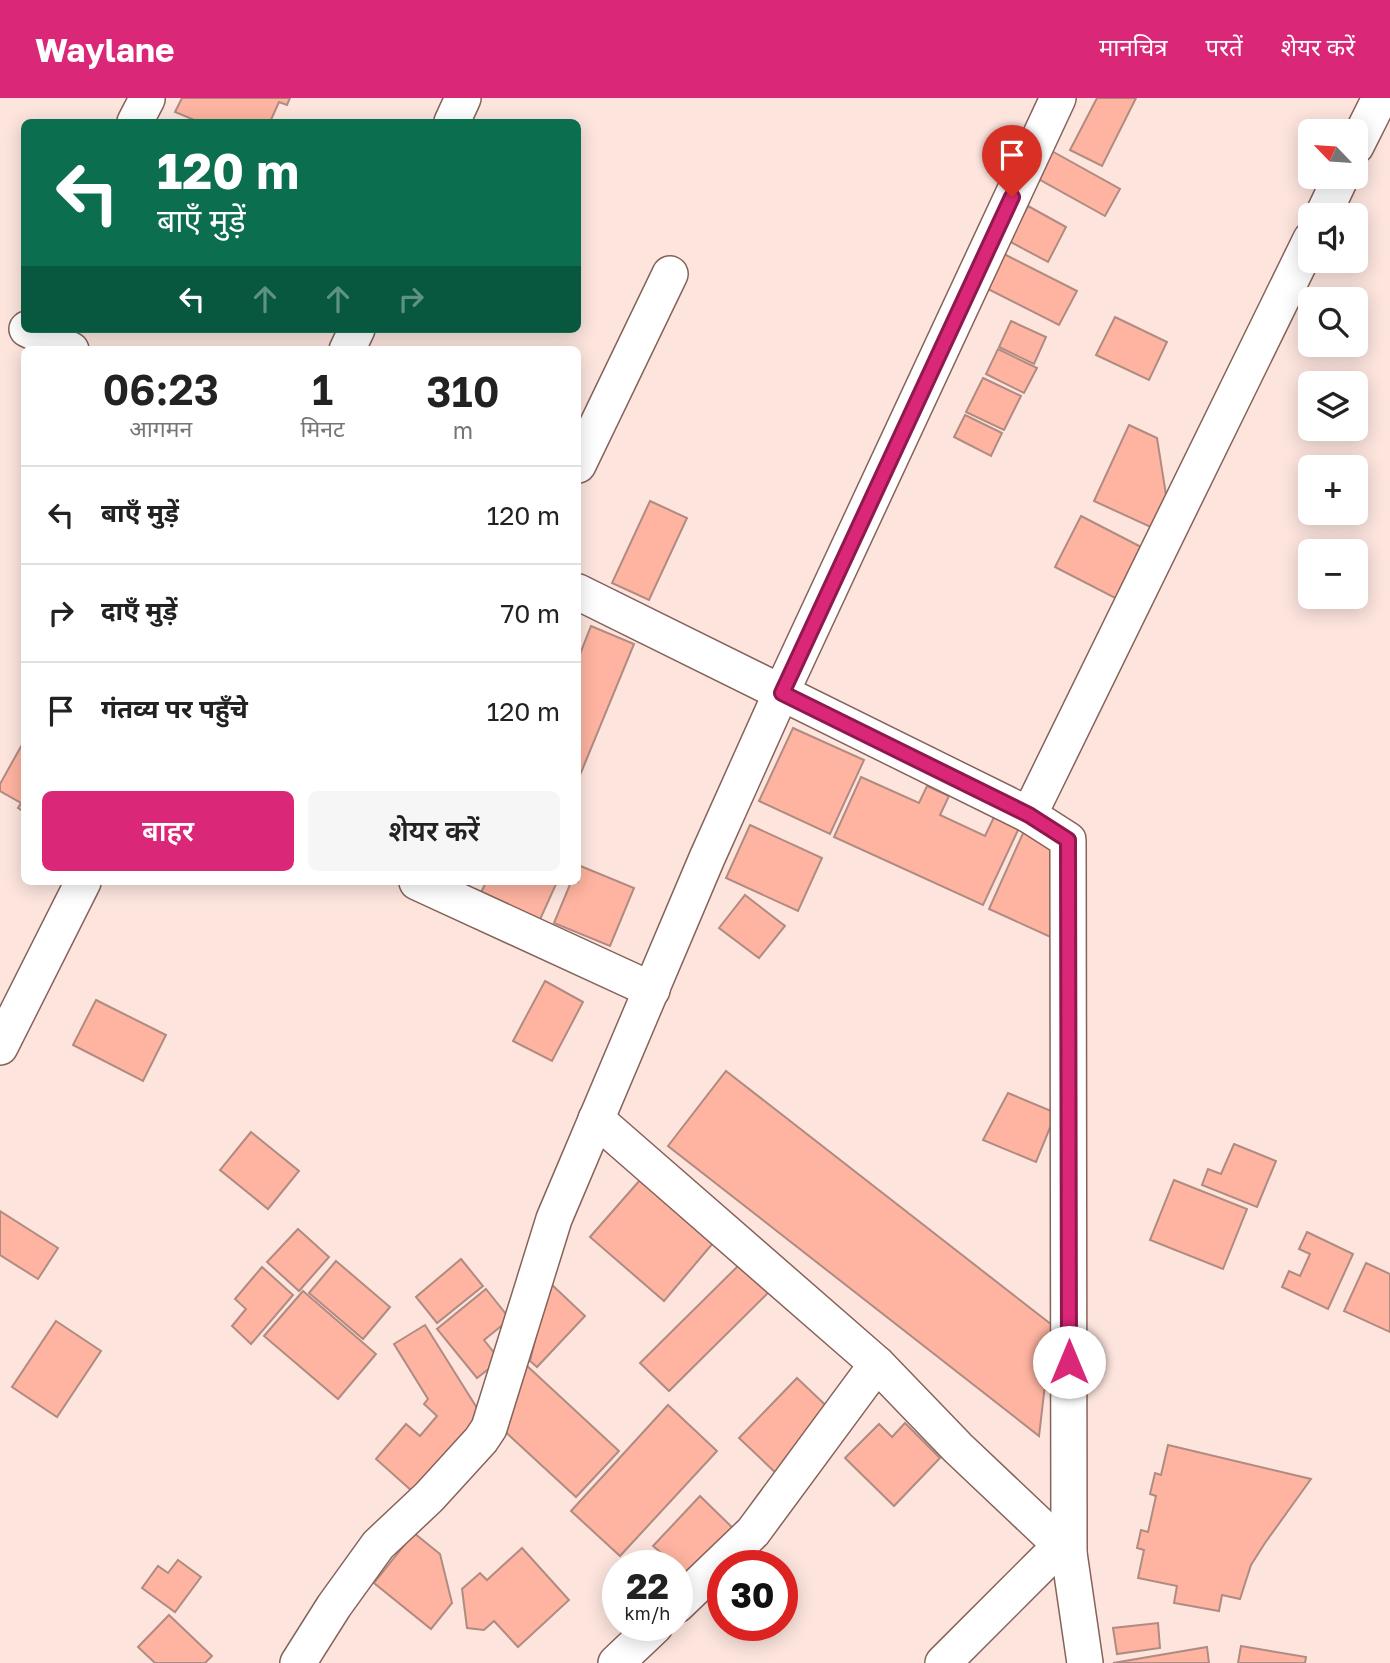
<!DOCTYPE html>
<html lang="hi">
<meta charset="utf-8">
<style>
body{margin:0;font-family:"Golos Text","Noto Sans Devanagari",sans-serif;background:#f6f6f6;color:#222;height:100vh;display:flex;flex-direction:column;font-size:26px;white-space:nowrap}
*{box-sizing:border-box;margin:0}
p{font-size:23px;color:#767676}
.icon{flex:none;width:38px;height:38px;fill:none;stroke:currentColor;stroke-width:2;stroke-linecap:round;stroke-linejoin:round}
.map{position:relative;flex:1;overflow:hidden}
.sheet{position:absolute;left:21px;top:248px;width:560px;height:539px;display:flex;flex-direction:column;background:#fff;border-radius:10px;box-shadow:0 4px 18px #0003}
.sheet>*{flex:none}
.banner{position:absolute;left:21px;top:21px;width:560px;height:214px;border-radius:10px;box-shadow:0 4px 18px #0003;background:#0b6e4f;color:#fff;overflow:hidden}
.needle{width:46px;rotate:295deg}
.fabs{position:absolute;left:1298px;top:21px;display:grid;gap:14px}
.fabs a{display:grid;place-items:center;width:70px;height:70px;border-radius:10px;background:#fff;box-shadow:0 4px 18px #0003;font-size:35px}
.speed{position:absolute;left:602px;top:1452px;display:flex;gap:14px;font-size:35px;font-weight:700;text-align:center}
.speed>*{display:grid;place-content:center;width:91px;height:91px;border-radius:50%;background:#fff;box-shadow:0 4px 18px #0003;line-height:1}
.speed small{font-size:18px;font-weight:400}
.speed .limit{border:10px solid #d22;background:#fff;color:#111}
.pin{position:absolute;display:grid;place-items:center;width:60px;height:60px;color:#fff;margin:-72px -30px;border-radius:50% 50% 50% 0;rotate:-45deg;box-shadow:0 0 7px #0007}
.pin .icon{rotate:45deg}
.me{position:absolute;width:77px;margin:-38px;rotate:0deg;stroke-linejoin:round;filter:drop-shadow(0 0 5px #0008)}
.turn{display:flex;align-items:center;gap:24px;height:147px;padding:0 21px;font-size:32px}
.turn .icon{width:91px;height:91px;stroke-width:2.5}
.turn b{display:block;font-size:49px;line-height:60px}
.lanes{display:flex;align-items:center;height:66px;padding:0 21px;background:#0003;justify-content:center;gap:35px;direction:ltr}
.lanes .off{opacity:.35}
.eta{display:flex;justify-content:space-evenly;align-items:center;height:119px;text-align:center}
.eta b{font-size:42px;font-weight:600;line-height:49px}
.primary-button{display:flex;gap:14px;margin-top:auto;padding:14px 21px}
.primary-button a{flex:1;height:80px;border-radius:10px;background:#db2777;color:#fff;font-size:28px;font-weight:600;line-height:80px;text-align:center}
.primary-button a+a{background:#f6f6f6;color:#222}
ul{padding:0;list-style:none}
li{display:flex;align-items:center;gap:21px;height:98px;padding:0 21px;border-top:2px solid #e0e0e0}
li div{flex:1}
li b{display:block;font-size:26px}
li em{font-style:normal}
header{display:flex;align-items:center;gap:42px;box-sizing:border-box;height:98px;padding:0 35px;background:#db2777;color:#fff}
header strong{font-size:33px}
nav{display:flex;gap:38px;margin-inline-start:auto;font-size:24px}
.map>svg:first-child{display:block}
.building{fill:#feb4a0;stroke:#b08b81;stroke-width:2}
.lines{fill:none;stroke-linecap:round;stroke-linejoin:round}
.minor-casing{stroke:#86635a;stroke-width:38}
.minor{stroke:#fff;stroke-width:35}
.route-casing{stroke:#8e194d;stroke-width:18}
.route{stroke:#db2777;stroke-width:12}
</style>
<header>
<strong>Waylane</strong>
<nav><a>मानचित्र</a><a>परतें</a><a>शेयर करें</a></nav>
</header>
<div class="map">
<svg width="1390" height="1565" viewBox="0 0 1390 1565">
<rect width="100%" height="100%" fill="#fde5de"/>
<g class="building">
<polygon points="182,0 290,0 287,7 279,4 270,24 199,24 175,14"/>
<polygon points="1097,0 1136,0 1102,68 1070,52"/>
<polygon points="1050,52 1120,91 1105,118 1035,79"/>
<polygon points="1028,108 1066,129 1048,164 1009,143"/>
<polygon points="1004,156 1077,193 1059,227 986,190"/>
<polygon points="1115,219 1167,244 1149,282 1096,257"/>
<polygon points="1011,223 1046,239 1034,266 999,249"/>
<polygon points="998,251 1037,270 1024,295 986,276"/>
<polygon points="983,280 1021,298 1004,332 966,314"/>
<polygon points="965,317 1002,335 991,358 954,339"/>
<polygon points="1129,327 1157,340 1167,403 1155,431 1094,403"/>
<polygon points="650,403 687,420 649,502 612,485"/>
<polygon points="1081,418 1147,452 1121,503 1055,469"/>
<polygon points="591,528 634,546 578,682 578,561"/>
<polygon points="793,630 864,662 830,736 759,703"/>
<polygon points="24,643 24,714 18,710 21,705 0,693 0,686"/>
<polygon points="861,679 919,705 927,688 949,698 940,717 985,738 994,719 1019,730 983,807 834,739"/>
<polygon points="750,727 822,760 798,813 726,780"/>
<polygon points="1024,733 1055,747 1066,846 989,811"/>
<polygon points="578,767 634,790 610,848 554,825 571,784 578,784"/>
<polygon points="486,784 557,784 538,826 479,799"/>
<polygon points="745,797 785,828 759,860 719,830"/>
<polygon points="545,883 583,904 552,963 513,943"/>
<polygon points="96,902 166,937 143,983 73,947"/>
<polygon points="726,973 1052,1227 1039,1338 668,1048"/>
<polygon points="1008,995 1056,1015 1036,1064 983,1042"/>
<polygon points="251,1034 299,1073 268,1111 220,1072"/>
<polygon points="1234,1046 1276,1063 1257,1109 1202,1087 1208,1071 1221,1076"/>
<polygon points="640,1082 713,1145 664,1203 590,1139"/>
<polygon points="1174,1082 1247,1111 1223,1171 1150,1142"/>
<polygon points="0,1113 58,1150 38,1181 0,1157"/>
<polygon points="298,1131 329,1159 299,1193 267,1164"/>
<polygon points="1307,1134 1353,1156 1328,1211 1282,1189 1289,1173 1300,1178 1310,1156 1299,1151"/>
<polygon points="746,1160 774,1189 669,1293 640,1265"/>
<polygon points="461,1161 483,1188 437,1225 416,1199"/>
<polygon points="336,1163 390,1209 363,1241 309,1195"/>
<polygon points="1366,1165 1390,1176 1390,1234 1344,1213"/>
<polygon points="262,1169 293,1197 251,1246 232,1228 246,1211 235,1201"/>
<polygon points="549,1184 585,1218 537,1269 530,1263"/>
<polygon points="486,1191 510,1221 484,1242 500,1262 477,1280 437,1231"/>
<polygon points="303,1193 376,1256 338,1301 264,1238"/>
<polygon points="56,1223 101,1253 57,1319 12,1289"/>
<polygon points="425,1227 482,1318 422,1402 376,1361 406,1326 420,1338 437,1318 424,1306 428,1301 394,1246"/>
<polygon points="525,1266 619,1353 576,1399 499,1328"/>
<polygon points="797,1280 836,1317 778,1377 739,1340"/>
<polygon points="668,1307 717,1353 620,1458 571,1413"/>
<polygon points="905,1325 940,1360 894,1408 845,1360 879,1326 892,1339"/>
<polygon points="1168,1347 1311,1381 1265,1445 1251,1467 1240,1501 1222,1497 1219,1513 1174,1505 1177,1488 1138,1480 1144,1452 1137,1450 1141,1432 1148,1434 1156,1398 1150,1396 1155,1375 1161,1377"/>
<polygon points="700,1398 740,1437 693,1486 677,1468 653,1448"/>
<polygon points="414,1435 440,1456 452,1505 431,1531 374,1485"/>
<polygon points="522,1450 569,1502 518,1549 494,1523 484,1532 467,1530 462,1491 480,1475 487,1482"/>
<polygon points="178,1462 201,1479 175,1514 142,1490 158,1468 168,1475"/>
<polygon points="169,1517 212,1558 205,1565 155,1565 138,1549"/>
<polygon points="1158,1525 1160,1550 1117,1556 1113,1530"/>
<polygon points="1241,1548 1306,1559 1305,1565 1238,1565"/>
<polygon points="1207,1549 1209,1565 1113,1565"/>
</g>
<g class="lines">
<defs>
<g id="minor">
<polyline points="135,24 147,1"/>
<polyline points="452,24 463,0"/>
<polyline points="1356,48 1380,0"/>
<polyline points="1323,117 1341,79"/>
<polyline points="27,231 71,252"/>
<polyline points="347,252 357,231"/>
<polyline points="578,367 670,176"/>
<polyline points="578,494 1029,717 1068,742 1069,1455 1085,1565"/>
<polyline points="1029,717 1311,141"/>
<polyline points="417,784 652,892"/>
<polyline points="0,949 83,784"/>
<polyline points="596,1021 877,1266 958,1350 1069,1455"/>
<polyline points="677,1507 753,1434 877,1266"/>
<polyline points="298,1565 334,1508 378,1447 429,1399 481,1342 489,1330 554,1121 707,760 781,595 1058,0"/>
<polyline points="616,1565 655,1528"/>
<polyline points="943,1565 1060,1448"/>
</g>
</defs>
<use href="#minor" class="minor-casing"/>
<use href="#minor" class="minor"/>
</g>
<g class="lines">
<defs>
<polyline id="route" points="1012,99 782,595 1029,717 1068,742 1069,1264"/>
</defs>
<use href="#route" class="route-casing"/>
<use href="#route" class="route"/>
</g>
</svg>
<div class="fabs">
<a><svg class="needle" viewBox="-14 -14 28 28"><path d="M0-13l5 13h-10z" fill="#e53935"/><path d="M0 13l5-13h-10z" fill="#767676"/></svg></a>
<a><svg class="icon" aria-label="sound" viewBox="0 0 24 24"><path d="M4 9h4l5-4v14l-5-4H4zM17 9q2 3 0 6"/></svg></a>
<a><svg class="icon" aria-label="search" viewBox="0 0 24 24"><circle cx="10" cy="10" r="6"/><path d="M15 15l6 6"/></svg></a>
<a><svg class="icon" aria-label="layers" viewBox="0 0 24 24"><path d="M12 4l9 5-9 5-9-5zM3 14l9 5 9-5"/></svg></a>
<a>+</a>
<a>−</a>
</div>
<div class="speed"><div>22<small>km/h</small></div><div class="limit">30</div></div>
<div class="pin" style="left:1012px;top:99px;background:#d93025"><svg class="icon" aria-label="arrive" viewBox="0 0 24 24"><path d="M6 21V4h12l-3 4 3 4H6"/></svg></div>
<svg class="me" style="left:1069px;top:1264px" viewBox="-20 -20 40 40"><circle r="19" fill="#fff"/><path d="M0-13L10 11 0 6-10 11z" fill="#db2777"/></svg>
<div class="banner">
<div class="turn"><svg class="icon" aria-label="left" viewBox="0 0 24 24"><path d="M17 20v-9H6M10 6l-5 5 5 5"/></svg><div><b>120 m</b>बाएँ मुड़ें</div></div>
<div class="lanes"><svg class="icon" aria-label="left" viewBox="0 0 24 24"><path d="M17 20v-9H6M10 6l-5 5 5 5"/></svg><svg class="icon off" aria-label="ahead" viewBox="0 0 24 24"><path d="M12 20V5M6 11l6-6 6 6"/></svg><svg class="icon off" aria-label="ahead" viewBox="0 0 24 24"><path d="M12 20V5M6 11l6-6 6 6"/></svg><svg class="icon off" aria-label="right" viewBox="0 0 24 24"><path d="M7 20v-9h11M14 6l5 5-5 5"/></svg></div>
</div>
<section class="sheet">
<div class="eta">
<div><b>06:23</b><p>आगमन</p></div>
<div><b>1</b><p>मिनट</p></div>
<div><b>310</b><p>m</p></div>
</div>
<ul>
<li><svg class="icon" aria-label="left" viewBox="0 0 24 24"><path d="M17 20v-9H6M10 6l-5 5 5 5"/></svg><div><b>बाएँ मुड़ें</b></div><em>120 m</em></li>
<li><svg class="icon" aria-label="right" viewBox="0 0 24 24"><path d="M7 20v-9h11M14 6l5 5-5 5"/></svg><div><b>दाएँ मुड़ें</b></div><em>70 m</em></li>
<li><svg class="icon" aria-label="arrive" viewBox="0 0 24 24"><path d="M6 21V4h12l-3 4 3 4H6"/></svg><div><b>गंतव्य पर पहुँचे</b></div><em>120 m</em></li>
</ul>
<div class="primary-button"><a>बाहर</a><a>शेयर करें</a></div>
</section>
</div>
